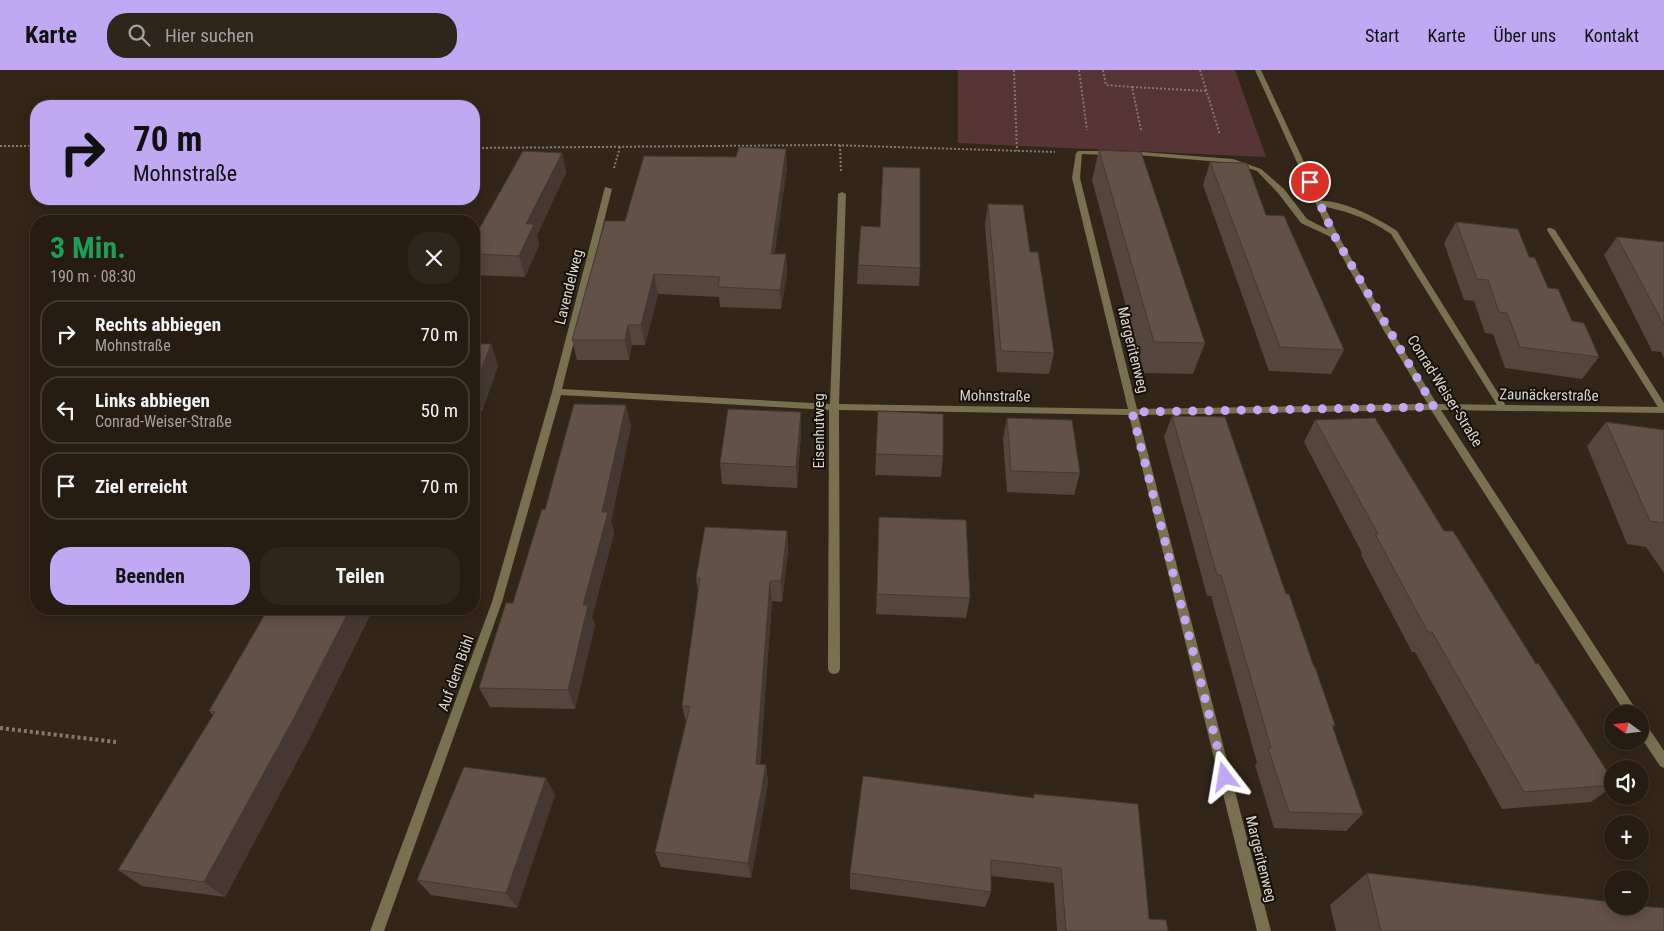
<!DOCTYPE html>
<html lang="de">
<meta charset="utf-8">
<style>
body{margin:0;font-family:"Roboto Condensed",sans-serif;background:#2e251b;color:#f1f3f6;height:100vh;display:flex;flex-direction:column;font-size:19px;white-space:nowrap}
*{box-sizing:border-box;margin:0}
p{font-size:16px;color:#a4a19f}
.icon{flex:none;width:28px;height:28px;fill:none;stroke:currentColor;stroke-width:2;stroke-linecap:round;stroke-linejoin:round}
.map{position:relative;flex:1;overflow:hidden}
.details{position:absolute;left:30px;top:145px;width:450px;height:400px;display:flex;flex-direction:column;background:#261c12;border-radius:20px;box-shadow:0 2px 12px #0003,0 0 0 1px #423a32}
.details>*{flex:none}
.top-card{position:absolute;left:30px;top:30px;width:450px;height:105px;border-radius:20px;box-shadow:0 2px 12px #0003,0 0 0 1px #423a32;background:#c1a8f3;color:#111;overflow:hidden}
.needle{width:32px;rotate:285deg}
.controls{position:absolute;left:1604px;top:635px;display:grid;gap:10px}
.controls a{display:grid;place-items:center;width:45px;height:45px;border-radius:50%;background:#261c12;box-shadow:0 2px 12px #0003,0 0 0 1px #423a32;font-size:25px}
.pin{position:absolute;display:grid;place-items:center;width:42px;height:42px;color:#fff;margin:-21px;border:2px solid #fff;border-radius:50%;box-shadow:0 1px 5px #0007}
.me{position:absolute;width:55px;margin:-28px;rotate:346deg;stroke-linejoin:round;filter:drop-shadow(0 0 4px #0008)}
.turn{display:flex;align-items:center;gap:18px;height:105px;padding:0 20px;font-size:22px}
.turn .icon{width:65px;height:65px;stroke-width:2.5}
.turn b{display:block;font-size:35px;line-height:42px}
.round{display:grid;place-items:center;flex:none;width:52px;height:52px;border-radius:20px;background:#2e251b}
.overview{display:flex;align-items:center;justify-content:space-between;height:85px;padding:0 20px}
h1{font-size:30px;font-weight:700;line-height:38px;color:#1e9e55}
.primary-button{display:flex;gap:10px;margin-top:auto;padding:10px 20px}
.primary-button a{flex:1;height:58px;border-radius:20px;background:#c1a8f3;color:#111;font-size:20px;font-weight:700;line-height:58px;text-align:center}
.primary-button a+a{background:#2e251b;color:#f1f3f6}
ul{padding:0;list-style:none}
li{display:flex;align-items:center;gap:15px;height:68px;margin:0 10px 8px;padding:0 10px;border:2px solid #423a32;border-radius:20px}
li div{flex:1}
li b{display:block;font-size:19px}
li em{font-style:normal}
header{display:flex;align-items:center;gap:30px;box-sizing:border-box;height:70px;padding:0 25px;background:#c1a8f3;color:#111}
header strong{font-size:24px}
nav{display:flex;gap:28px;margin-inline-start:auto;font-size:18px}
.search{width:350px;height:45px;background:#2e251b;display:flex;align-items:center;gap:12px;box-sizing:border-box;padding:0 18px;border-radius:20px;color:#a4a19f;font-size:19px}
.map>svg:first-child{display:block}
.green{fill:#563536}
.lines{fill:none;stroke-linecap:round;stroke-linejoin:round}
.path-far1{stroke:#84796e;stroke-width:2;stroke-dasharray:2 2;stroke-linecap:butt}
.path{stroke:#84796e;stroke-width:4;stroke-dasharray:3 3;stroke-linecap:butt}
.lane{fill:#78714f;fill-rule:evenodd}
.street{fill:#78714f;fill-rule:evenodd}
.wall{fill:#55453d}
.shaded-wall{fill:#453832}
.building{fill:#635047;stroke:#453832}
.route{stroke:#c1a8f3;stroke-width:9;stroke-dasharray:0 16.2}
.labels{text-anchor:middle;stroke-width:4;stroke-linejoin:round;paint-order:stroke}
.street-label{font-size:15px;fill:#ddd5cc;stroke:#15100a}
</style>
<header>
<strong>Karte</strong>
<div class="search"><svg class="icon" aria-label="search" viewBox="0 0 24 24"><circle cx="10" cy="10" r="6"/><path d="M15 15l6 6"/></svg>Hier suchen</div>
<nav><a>Start</a><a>Karte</a><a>Über uns</a><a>Kontakt</a></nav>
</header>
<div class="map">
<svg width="1664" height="861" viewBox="0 0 1664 861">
<rect width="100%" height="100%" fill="#322618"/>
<polygon class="green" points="958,0 1235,0 1266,87 958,73"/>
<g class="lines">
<g class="path-far1">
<polyline points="1014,0 1017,81"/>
<polyline points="1079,0 1087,60"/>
<polyline points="1103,0 1106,15 1132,17"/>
<polyline points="1200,0 1220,65"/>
<polyline points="1141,60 1132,17 1207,21"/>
<polyline points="840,75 841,102"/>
<polyline points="0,76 36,76"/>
<polyline points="474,78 831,75 1055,82"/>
<polyline points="614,98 620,77"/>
</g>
<polyline class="path" points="0,658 116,672"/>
<g class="lane">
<polygon points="1079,81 1111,81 1114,83 1111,85 1077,84 1077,82"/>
<polygon points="1128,81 1233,89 1261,99 1284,119 1307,149 1338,165 1337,167 1331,167 1301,153 1278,123 1257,101 1232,93 1126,84 1126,82"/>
<path d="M1317 131C1342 129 1377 148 1397 161L1506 336 1508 338 1506 340H1500L1391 164C1366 147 1346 141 1317 135Z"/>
<polygon points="1548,158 1551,158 1555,160 1664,333 1664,343 1661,342 1547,160"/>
</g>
<g class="street">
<polygon points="1255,0 1261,0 1338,165 1392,261 1437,334 1664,337 1664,343 1441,340 1639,644 1626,644 1431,340 1138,345 1271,861 1257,861 1129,345 839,340 840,599 838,603 834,604 830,603 828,599 829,340 561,325 502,532 384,861 370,861 492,532 552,322 605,117 612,119 562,319 830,334 838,124 842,122 846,124 839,334 1128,339 1072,108 1076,83 1079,81 1082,83 1080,108 1137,339 1428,334 1384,261 1330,165"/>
<polygon points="1640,650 1644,651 1664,681 1664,698 1660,696 1640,666"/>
</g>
</g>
<g class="wall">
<polygon points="1099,80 1205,273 1193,304 1144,303 1092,110"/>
<polygon points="562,83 566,103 537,165 539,175 525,207 474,205 474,168"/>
<polygon points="1210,92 1266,145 1344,280 1331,304 1269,301 1203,115"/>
<polygon points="787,98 774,184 786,184 787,204 781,239 720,237 719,227 658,224 645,275 632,275 629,290 577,290 572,270 625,151"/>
<polygon points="988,134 1030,182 1054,283 1049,304 997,302 985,155"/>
<polygon points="1456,152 1529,187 1548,218 1599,287 1582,309 1505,298 1493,264 1485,263 1474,231 1464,230 1444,173"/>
<polygon points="1617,167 1664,172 1664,288 1661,282 1652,281 1604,185"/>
<polygon points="858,195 920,198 919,216 857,214"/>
<polygon points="474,274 491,274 498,296 482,341 474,341"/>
<polygon points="878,341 943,386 941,407 875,405"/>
<polygon points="1172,346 1286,524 1335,655 1333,658 1363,744 1346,761 1274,758 1255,695 1257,693 1211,526 1207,526 1164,367"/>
<polygon points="1007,348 1080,403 1074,425 1007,422 1003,369"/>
<polygon points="1315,350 1444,461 1536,594 1612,709 1612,717 1591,732 1502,739 1415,582 1412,582 1361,485 1362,483 1304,372"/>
<polygon points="1606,352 1664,360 1664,503 1646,477 1627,474 1587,376"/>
<polygon points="631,356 611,451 614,463 592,547 595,555 575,639 490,637 479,618 513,533 545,440"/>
<polygon points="801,363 797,418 722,414 720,393"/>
<polygon points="879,447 970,528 966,548 876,544"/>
<polygon points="787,461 788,481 782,532 772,531 760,695 766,695 768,713 751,808 661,797 655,782 686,652 682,636 698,522 696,508"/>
<polygon points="268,539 389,539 389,540 373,539 310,667 225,827 142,816 118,800 213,645 209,641"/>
<polygon points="546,708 555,725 517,838 431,825 417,810"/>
<polygon points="1034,724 1149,849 1168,861 1057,861 1054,813 991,806 991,822 985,837 850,819 850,803 1033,728"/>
<polygon points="1367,803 1664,861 1336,861 1330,835"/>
</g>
<g class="shaded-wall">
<polygon points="786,79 787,98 772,203 771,184"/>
<polygon points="562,83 566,103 537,165 539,175 525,207 519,186 526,154"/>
<polygon points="786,184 787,204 781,239 780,220"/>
<polygon points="654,204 658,224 645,275 641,255"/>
<polygon points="628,255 632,275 629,290 625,270"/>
<polygon points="491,274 498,296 482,341 474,319"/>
<polygon points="626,335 631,356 611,451 614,463 592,547 595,555 575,639 568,620 583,535 602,442"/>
<polygon points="801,342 801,363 797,418 796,397"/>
<polygon points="787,461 788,481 782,532 781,511"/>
<polygon points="770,511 772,531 758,712 756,694"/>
<polygon points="350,539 373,539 310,667 225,827 204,812"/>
<polygon points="766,695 768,713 751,808 748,793"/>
<polygon points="546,708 555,725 517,838 506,823"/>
</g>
<g class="building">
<polygon points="739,77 786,79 771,184 786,184 780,220 718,217 720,207 654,204 641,255 628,255 625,270 572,270 605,151 625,151 644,86 736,87"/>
<polygon points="1099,80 1141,82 1205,273 1154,272"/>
<polygon points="523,81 562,83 526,154 534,154 519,186 474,184 474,168"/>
<polygon points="1210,92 1247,93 1266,145 1284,146 1344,280 1280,277"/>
<polygon points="883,97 920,98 920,198 858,195 861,156 880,157"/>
<polygon points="988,134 1023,135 1030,182 1038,182 1054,283 1001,281"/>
<polygon points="1456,152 1518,159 1529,187 1535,188 1548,218 1558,219 1572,251 1584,253 1599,287 1520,277 1507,243 1499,242 1488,210 1477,209"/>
<polygon points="1617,167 1664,172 1664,255"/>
<polygon points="474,274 491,274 474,319"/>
<polygon points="574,334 626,335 602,442 608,442 583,535 588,535 568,620 479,618 506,533 513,533 542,439 545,440"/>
<polygon points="728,339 801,342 796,397 720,393"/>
<polygon points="878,341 943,344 943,386 876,384"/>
<polygon points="1172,346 1225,347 1286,524 1289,524 1314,597 1315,597 1335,655 1332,655 1363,744 1289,742 1268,678 1271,678 1221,505 1217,505"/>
<polygon points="1007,348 1072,350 1080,403 1011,401"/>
<polygon points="1375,348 1444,461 1453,461 1536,594 1538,593 1612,709 1612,715 1524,722 1432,562 1428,562 1375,464 1378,464 1315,350"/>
<polygon points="1606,352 1664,360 1664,453 1650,451"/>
<polygon points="879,447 966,450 970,528 877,524"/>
<polygon points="705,457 787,461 781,511 770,511 756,694 766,695 748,793 655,782 690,636 682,636 700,508 696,508"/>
<polygon points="268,539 350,539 294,648 204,812 118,800 215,642 209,641"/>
<polygon points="464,697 546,708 506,823 417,810"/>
<polygon points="863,706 1034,728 1034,724 1138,734 1149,849 1166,850 1168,861 1066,861 1061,798 991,790 991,822 850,803"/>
<polygon points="1367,803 1612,832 1612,836 1640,836 1664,838 1664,861 1381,861"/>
</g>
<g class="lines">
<polyline class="route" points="1225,707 1132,342 1434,337 1334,165 1310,112"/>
</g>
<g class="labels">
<g class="street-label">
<text transform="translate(569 217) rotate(-76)" y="5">Lavendelweg</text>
<text transform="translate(1133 280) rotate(76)" y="5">Margeritenweg</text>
<text transform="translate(1445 321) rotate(58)" y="5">Conrad-Weiser-Straße</text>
<text transform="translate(1549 325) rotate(1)" y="5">Zaunäckerstraße</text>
<text transform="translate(995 326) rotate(1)" y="5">Mohnstraße</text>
<text transform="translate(819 361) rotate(-90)" y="5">Eisenhutweg</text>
<text transform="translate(456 603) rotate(-70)" y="5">Auf dem Bühl</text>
<text transform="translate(1261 789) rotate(76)" y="5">Margeritenweg</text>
</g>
</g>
</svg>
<div class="controls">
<a><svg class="needle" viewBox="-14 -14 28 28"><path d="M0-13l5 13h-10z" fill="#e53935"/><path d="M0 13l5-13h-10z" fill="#a4a19f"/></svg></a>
<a><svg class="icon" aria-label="sound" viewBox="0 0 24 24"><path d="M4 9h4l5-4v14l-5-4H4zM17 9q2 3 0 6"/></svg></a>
<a>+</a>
<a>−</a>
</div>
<div class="pin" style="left:1310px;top:112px;background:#d93025"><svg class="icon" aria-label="arrive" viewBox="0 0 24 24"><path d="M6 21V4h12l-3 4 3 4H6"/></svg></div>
<svg class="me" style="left:1225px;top:707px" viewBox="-20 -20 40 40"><path d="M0-17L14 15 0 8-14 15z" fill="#c1a8f3" stroke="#fff" stroke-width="4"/></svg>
<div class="top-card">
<div class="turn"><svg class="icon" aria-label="right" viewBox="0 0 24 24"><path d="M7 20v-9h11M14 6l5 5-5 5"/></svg><div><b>70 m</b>Mohnstraße</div></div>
</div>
<section class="details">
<div class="overview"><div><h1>3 Min.</h1><p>190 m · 08:30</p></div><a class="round"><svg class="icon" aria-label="close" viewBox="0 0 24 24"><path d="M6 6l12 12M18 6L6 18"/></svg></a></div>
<ul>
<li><svg class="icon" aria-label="right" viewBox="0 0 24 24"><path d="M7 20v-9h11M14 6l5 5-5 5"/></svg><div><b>Rechts abbiegen</b><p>Mohnstraße</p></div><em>70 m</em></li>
<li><svg class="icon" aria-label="left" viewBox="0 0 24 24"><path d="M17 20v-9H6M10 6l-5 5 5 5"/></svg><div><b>Links abbiegen</b><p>Conrad-Weiser-Straße</p></div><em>50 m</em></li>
<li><svg class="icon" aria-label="arrive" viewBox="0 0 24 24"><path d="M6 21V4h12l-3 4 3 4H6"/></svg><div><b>Ziel erreicht</b></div><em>70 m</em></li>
</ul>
<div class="primary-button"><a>Beenden</a><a>Teilen</a></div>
</section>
</div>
